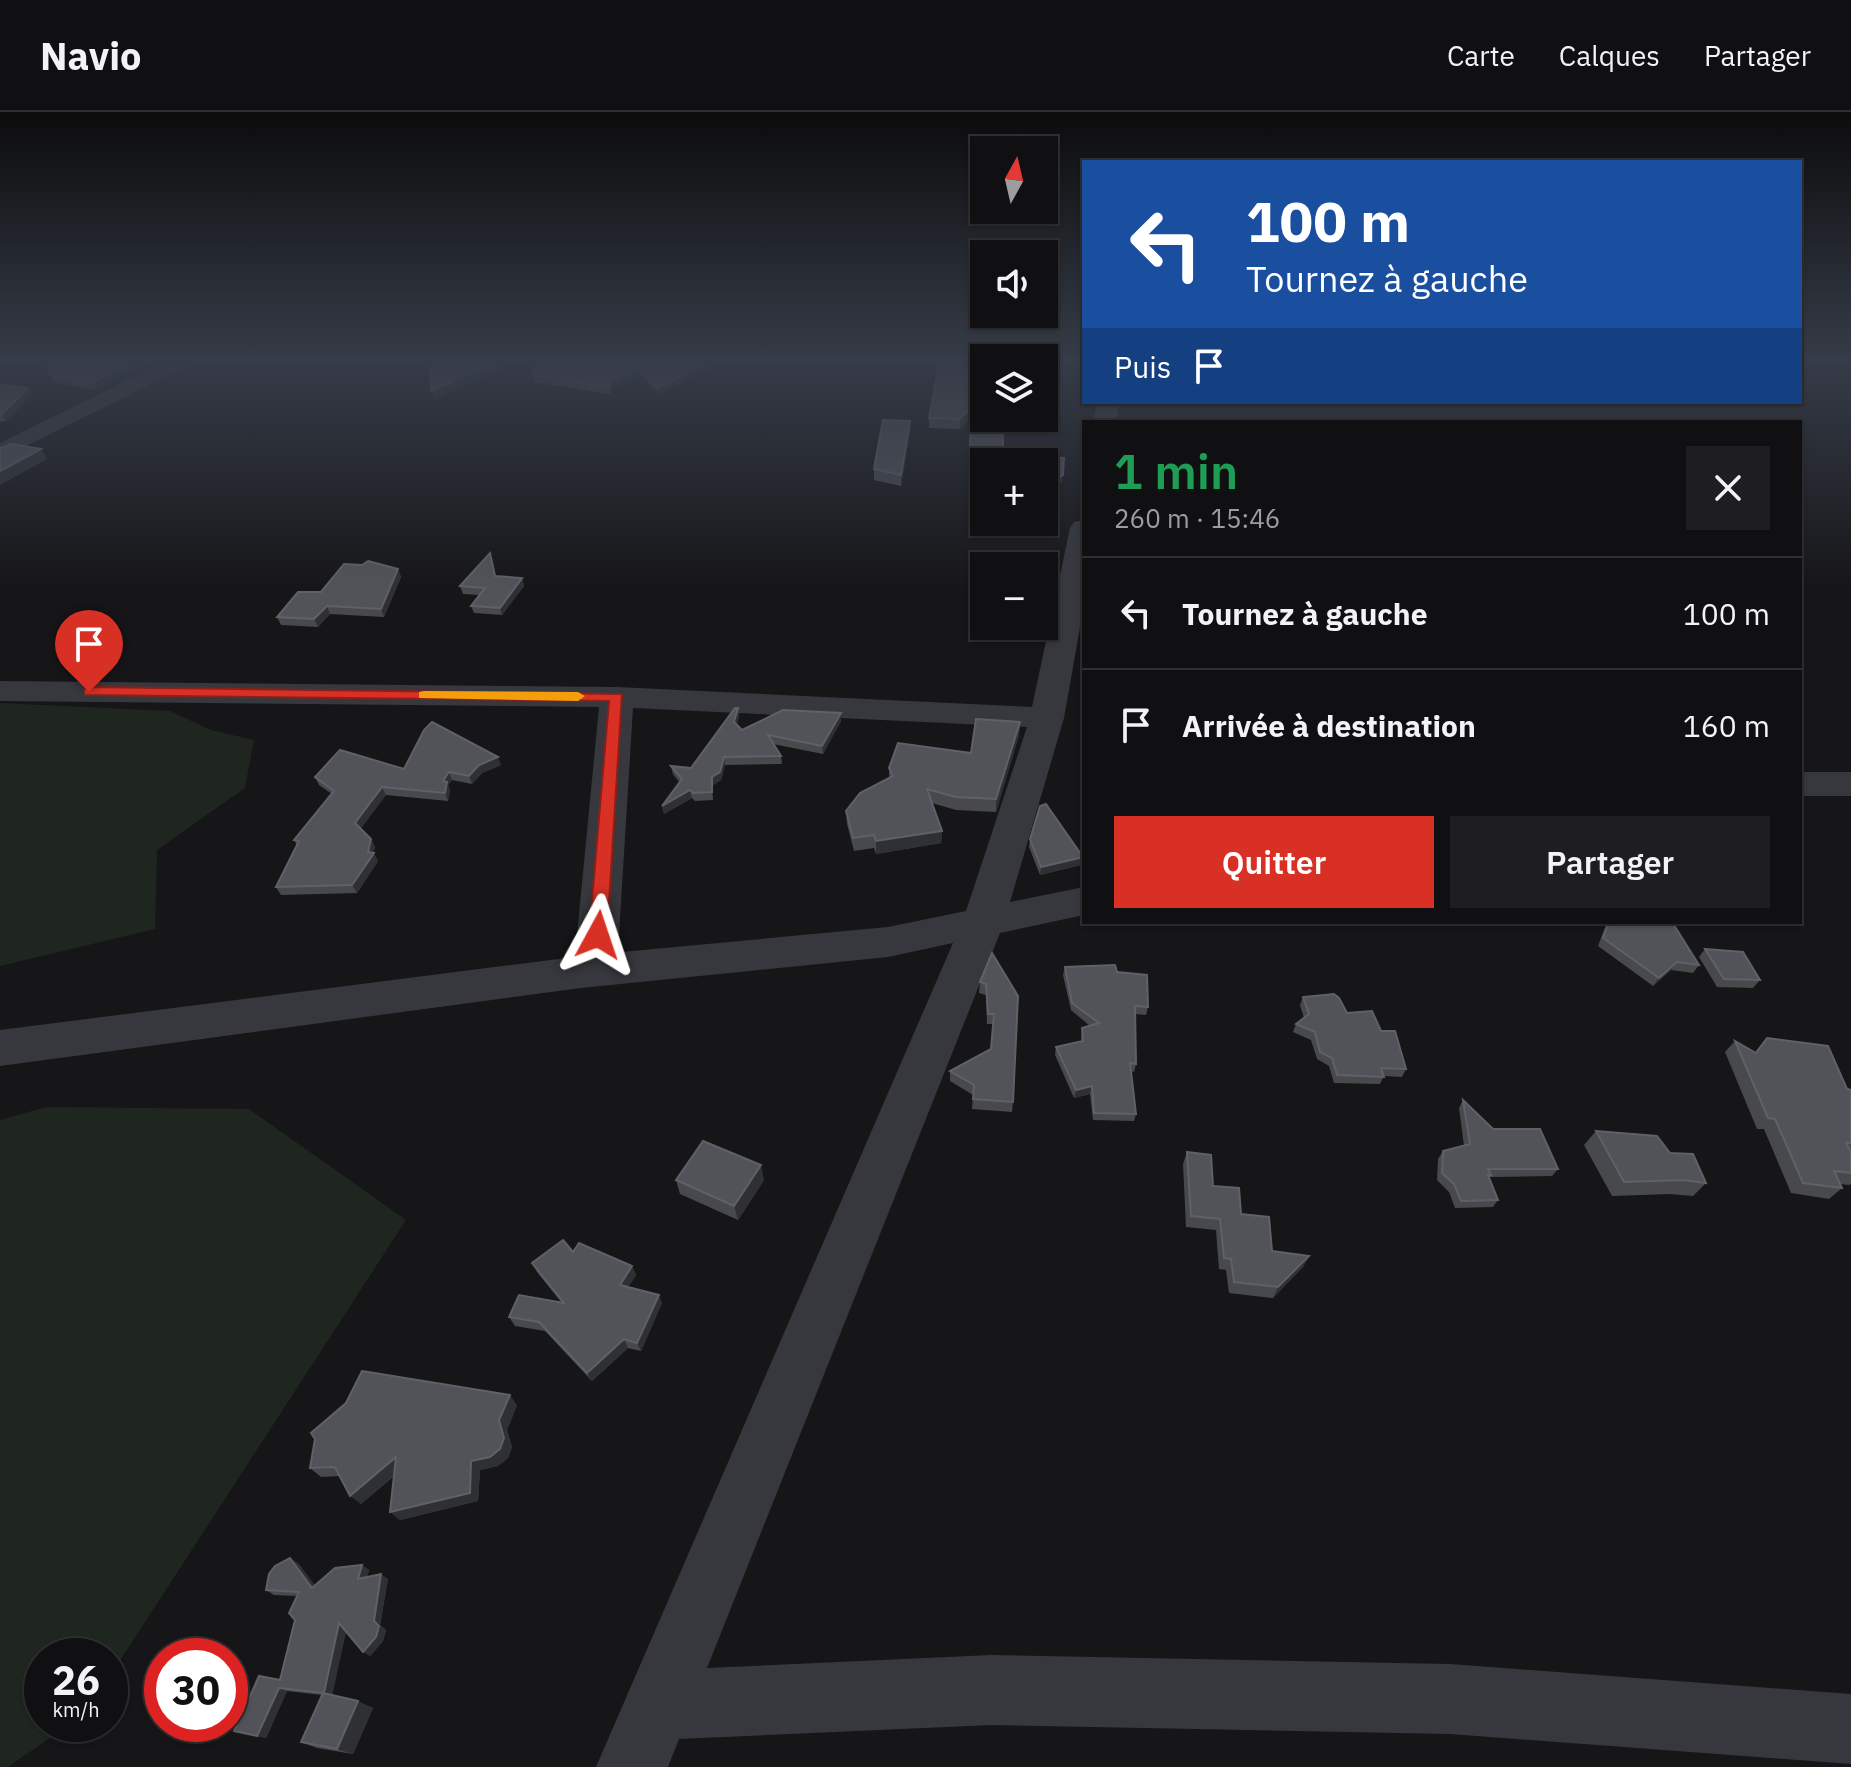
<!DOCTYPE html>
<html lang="fr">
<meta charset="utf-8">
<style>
body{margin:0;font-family:"IBM Plex Sans",sans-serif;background:#1e1e20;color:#f1f3f6;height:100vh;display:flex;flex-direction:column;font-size:30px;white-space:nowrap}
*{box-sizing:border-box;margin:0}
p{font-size:26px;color:#9c9d9f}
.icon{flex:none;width:44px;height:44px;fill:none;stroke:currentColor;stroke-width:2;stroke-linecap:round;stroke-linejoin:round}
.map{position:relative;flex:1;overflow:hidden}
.sheet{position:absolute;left:1082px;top:308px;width:720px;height:504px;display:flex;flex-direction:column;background:#101012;border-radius:0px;box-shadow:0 2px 6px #0004,0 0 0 2px #303032}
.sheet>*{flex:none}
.top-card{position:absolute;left:1082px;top:48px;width:720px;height:244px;border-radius:0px;box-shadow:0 2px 6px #0004,0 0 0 2px #303032;background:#1a4fa0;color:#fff;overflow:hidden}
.needle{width:52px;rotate:8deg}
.controls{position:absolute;left:970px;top:24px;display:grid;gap:16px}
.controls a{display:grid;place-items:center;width:88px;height:88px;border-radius:0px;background:#101012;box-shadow:0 2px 6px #0004,0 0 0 2px #303032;font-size:40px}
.speed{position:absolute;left:24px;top:1526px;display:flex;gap:16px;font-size:40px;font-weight:700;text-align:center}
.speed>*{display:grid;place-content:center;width:104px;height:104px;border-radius:50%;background:#101012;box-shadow:0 2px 6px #0004,0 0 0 2px #303032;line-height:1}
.speed small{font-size:20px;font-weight:400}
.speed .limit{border:12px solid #d22;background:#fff;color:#111}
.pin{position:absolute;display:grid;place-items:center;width:68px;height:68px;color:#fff;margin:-82px -34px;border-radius:50% 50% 50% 0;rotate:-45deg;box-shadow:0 0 8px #0007}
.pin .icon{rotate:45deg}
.me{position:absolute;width:88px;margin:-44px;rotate:5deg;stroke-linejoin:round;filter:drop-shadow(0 0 6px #0008)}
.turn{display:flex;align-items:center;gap:28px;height:168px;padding:0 32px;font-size:36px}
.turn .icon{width:104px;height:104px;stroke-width:2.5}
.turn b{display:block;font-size:56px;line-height:68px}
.then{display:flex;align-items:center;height:76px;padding:0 32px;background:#0003;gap:16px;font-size:30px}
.round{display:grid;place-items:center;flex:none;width:84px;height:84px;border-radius:0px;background:#1e1e20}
.head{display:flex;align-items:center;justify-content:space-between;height:136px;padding:0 32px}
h1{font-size:48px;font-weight:600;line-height:60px;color:#1e9e55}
.primary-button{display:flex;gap:16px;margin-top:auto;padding:16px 32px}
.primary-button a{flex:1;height:92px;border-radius:0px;background:#d93025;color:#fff;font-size:32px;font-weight:600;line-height:92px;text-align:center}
.primary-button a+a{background:#1e1e20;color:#f1f3f6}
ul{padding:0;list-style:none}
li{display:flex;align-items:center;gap:24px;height:112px;padding:0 32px;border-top:2px solid #303032}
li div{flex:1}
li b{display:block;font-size:30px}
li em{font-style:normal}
header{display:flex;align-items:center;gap:48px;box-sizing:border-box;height:112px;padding:0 40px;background:#101012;border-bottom:2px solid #303032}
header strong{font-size:38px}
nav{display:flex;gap:44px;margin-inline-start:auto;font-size:28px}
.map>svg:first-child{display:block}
.green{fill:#1e261f}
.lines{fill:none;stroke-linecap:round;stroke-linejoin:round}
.minor{fill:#37383d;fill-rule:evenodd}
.wall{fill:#47494d}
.shaded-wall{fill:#2f3033}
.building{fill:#525359;stroke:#5f6168;stroke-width:2}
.route{fill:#d93025;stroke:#8d1f18;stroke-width:2}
.slow{fill:#f59e0b}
</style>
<header>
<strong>Navio</strong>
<nav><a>Carte</a><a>Calques</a><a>Partager</a></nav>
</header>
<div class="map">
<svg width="1851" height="1655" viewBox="0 0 1851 1655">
<rect width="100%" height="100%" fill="#161618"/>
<g class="green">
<polygon points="0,591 170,599 211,618 254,628 245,676 157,738 155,817 0,854"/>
<polygon points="46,995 249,997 406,1108 110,1564 110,1544 42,1544 42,1612 70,1612 8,1655 0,1655 0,1008"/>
</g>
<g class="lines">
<g class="minor">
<polygon points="170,247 197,247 193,251 0,347 0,331"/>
<polygon points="1097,290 1119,290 1117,310 1093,310"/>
<path d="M1084 408V493L1064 606 1010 790 1084 775V803L1000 821 707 1556 991 1543 1450 1552 1851 1582V1652L1450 1622 991 1613 679 1627 668 1655H596L953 831 888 845 581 876 0 954V918L566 846 577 823 599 595 0 589V569L617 575 1032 595 1070 416 1074 410ZM633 596 1027 615 966 799 888 815 611 841 619 823Z"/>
<rect x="1800" y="660" width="51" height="24"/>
</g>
</g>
<g class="wall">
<polygon points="46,247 156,247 95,277 55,271 51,264"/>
<polygon points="538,247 727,247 659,282 640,263 613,275 610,282 534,270 533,263"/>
<polygon points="984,259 984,292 960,317 929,316 929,306"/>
<polygon points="0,273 28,276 32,282 6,309 0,310"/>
<polygon points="910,319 901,374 874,368 874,357"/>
<polygon points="490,441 495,464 522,466 524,474 502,503 474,501 471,494 479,483 463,482 460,474"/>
<polygon points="398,457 401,465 384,505 330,502 318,515 281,513 277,505 321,480"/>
<polygon points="738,596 739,604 737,612 742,618 841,601 841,609 823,642 773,632 781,644 782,652 725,653 721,668 713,673 713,688 695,689 692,686 664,702 662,694 680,671 673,662 671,654 691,656"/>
<polygon points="1020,610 1019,623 996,700 956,698 932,691 942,719 941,731 876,742 874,736 854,739 847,712 846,699 889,666 889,656 971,641"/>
<polygon points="501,653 482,661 472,672 452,668 448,673 450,678 448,689 386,683 360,717 371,727 375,735 373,741 378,749 357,781 281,783 276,775 297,733 294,728 332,682 319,673 315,665 404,657"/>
<polygon points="1030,727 1081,753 1040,763 1029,735"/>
<polygon points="1607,810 1672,810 1699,853 1693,861 1671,858 1653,874 1598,834"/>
<polygon points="1705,837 1760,868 1753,876 1717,875 1699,845"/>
<polygon points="992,841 1013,990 1012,1000 972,997 973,983 950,969 950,959 991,937 993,912 987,912 986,883 979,881 980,870"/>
<polygon points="1065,855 1117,860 1148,895 1146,903 1135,902 1136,952 1134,960 1131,959 1136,1002 1134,1009 1093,1008 1090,982 1074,986 1055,943 1056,935 1081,929 1082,916 1090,914 1071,898 1063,863"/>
<polygon points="1303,885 1347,901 1381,919 1406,957 1402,965 1384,964 1380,972 1334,971 1329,954 1317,947 1311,928 1293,920 1296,912 1304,906 1300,893"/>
<polygon points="1767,926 1851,978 1851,1072 1849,1073 1840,1072 1842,1076 1829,1087 1791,1081 1764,1017 1757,1017 1725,940 1735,929 1755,940"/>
<polygon points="1463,988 1493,1017 1558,1057 1552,1064 1489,1065 1498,1088 1493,1095 1455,1096 1449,1080 1437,1068 1438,1047 1443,1039 1464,1034 1459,996"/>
<polygon points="1596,1019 1670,1041 1706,1071 1693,1084 1670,1082 1612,1084 1584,1033"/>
<polygon points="1187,1040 1213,1074 1241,1102 1272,1139 1309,1144 1303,1155 1273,1186 1229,1181 1226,1158 1219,1157 1216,1118 1186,1115 1183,1052"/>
<polygon points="676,1068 764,1068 738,1108 680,1082"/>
<polygon points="573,1140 632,1154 636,1163 628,1175 662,1191 641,1239 628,1236 592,1269 545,1219 515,1214 509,1205 561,1190 537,1160 532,1151"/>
<polygon points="517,1293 507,1318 512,1335 508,1346 498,1354 480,1358 478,1389 400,1408 390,1400 394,1364 361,1392 340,1364 321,1365 310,1356"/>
<polygon points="298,1451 315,1474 362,1453 369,1458 367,1465 388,1467 380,1513 386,1518 383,1529 370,1544 346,1519 332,1583 373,1596 353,1642 317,1636 301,1630 322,1583 287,1579 266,1626 234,1619 280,1568 295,1508 297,1484 274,1483 266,1478"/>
</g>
<g class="shaded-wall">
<polygon points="140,247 156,247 95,277 92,270"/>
<polygon points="499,247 508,247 492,264 476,268 434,288 431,279"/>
<polygon points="714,247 727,247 659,282 658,276"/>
<polygon points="639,256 640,263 613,275 610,282 609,276 611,268"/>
<polygon points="28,276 32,282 6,309 2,302"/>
<polygon points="984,282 984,292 960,317 960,307"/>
<polygon points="910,309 910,319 901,374 901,363"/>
<polygon points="41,337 47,347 0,373 0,359"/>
<polygon points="986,343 986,350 969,362 969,355"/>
<polygon points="1063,363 1062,370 1044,380 1045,372"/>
<polygon points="398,457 401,465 384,505 381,497"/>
<polygon points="522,466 524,474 502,503 500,496"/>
<polygon points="327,494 330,502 318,515 314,507"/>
<polygon points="738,596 739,604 735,618 734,610"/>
<polygon points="841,601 841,609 823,642 822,634"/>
<polygon points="1020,610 1019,623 996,700 996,687"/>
<polygon points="498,645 501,653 482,661 472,672 469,664 479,653"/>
<polygon points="724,645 725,653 721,668 713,673 713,688 712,680 712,665"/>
<polygon points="449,660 452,668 448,673 450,678 448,689 445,681 443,669"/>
<polygon points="382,675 386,683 359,719 355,711"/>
<polygon points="690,678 692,686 664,702 662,694"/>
<polygon points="942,719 941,731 876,742 876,729"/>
<polygon points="371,727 375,735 373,742 374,741 378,749 357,781 352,773 368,740"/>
<polygon points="1083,745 1081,753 1040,763 1041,755"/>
<polygon points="1677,850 1671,858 1653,874 1659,866"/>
<polygon points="1092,974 1090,982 1074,986 1076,978"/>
<polygon points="761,1053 764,1068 738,1108 734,1094"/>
<polygon points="1309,1144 1303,1155 1273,1186 1278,1175"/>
<polygon points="632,1154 636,1163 624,1182 620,1173"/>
<polygon points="659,1183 662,1191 641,1239 637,1231"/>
<polygon points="624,1227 628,1236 592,1269 587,1261"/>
<polygon points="510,1283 517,1293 507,1318 512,1335 508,1346 498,1354 480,1358 478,1389 400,1408 390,1400 471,1349 499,1308"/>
<polygon points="396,1345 405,1354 361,1392 350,1384"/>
<polygon points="290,1446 298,1451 320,1480 312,1476"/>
<polygon points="362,1453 369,1458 365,1472 358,1467"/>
<polygon points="381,1462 388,1467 380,1513 386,1518 383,1529 370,1544 363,1540 374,1509"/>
<polygon points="339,1511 347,1515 332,1585 324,1581"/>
<polygon points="279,1576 287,1579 266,1626 257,1624"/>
<polygon points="358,1589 373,1596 353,1642 337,1637"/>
</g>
<g class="building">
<polygon points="46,247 140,247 92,270 51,264"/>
<polygon points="430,247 499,247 490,256 473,260 431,279"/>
<polygon points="538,247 714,247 658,276 639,256 611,268 609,276 533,263"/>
<polygon points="939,252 984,259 984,282 960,307 929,306"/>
<polygon points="0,273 28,276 2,302 0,303"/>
<polygon points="883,308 910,309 901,363 874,357"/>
<polygon points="971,311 1002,311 1004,350 991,350 986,343 969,355"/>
<polygon points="12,332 41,337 0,359 0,336"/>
<polygon points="1027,344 1064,346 1063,363 1045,372 1044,374 1044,350 1024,350"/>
<polygon points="490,441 495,464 522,466 500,496 471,494 485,476 460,474"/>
<polygon points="368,449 398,457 381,497 327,494 314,507 277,505 298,480 321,480 344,452 362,453"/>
<polygon points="735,596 738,596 734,610 742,618 783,598 841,601 822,634 768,623 781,644 724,645 720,660 712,665 712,680 693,681 690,678 662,694 682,667 671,654 691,656"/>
<polygon points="976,607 1020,610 996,687 956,685 927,677 942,719 876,729 874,723 853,726 846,699 860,681 893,664 889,656 898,631 971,641"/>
<polygon points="432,610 498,645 479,653 469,664 449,660 443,669 447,670 445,681 382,675 355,711 371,727 368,740 374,741 352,773 276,775 299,729 294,728 334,679 315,665 340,638 404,657 424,618"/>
<polygon points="1046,692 1083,745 1041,755 1030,727 1040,694"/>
<polygon points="1609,810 1672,810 1699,853 1677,850 1659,866 1603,826"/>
<polygon points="1705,837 1743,840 1760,868 1724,867"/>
<polygon points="992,841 1018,884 1013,990 973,987 974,973 950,959 991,937 994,902 988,902 986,872 980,870"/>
<polygon points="1115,853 1117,860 1147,863 1148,895 1135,894 1136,952 1130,951 1136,1002 1094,1001 1092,974 1076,978 1056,935 1083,929 1082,916 1099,911 1072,891 1065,855"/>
<polygon points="1334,882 1339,886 1347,901 1372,899 1381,919 1395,919 1406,957 1381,956 1384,965 1337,963 1332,946 1320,940 1315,920 1296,912 1309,902 1303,885"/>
<polygon points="1767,926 1828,934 1847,977 1851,978 1851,1031 1846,1031 1851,1040 1851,1061 1834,1059 1842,1076 1803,1071 1775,1007 1768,1006 1735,929 1756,941"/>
<polygon points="1463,988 1493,1017 1540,1017 1558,1057 1488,1057 1491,1063 1488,1063 1498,1088 1461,1089 1454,1072 1442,1061 1443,1039 1470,1032"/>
<polygon points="1596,1019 1657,1024 1670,1041 1693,1042 1706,1071 1683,1068 1624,1070"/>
<polygon points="703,1029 761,1053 734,1094 676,1068"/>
<polygon points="1187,1040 1211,1043 1213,1074 1239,1076 1241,1102 1269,1105 1272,1139 1309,1144 1278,1175 1234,1170 1231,1147 1224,1146 1220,1107 1191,1104"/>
<polygon points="563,1128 573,1140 579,1131 632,1154 620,1173 659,1183 637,1231 624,1227 587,1261 539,1210 509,1205 519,1183 564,1191 532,1151"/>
<polygon points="362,1259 510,1283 499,1308 504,1326 500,1337 490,1345 471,1349 470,1381 390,1400 396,1345 350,1384 335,1355 310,1356 315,1327 311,1321 346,1291"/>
<polygon points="290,1446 312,1476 335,1456 362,1453 358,1467 381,1462 374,1509 379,1514 376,1525 363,1540 339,1511 324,1581 279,1576 257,1624 234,1619 259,1564 280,1568 295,1508 289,1501 299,1480 266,1478 269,1462 275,1454"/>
<polygon points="323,1581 358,1589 337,1637 301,1630"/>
</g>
<linearGradient id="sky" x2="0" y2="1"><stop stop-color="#0c0c0d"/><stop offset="0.52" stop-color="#363c48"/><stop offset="1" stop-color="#363c48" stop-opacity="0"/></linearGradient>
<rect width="1851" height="478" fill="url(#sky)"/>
<polygon class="route" points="89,575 622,582 607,823 598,830 589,823 609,589 84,583 84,577"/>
<polygon class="slow" points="424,579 578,580 585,584 578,589 419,586 419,580"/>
</svg>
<div class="controls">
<a><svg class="needle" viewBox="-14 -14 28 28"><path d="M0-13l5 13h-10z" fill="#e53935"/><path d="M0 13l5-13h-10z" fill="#9c9d9f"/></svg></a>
<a><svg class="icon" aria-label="sound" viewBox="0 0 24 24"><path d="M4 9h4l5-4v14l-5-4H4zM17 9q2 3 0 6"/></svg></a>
<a><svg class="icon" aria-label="layers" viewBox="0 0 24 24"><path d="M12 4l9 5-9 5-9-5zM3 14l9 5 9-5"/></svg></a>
<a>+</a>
<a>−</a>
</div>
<div class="speed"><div>26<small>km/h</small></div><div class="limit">30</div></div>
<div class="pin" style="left:89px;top:580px;background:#d93025"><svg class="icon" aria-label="arrive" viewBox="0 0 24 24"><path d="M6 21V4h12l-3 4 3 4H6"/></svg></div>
<svg class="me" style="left:598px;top:823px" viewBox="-20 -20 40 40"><path d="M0-17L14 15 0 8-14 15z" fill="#d93025" stroke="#fff" stroke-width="4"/></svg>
<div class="top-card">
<div class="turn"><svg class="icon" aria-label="left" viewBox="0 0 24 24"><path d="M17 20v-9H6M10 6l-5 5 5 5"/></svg><div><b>100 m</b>Tournez à gauche</div></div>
<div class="then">Puis<svg class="icon" aria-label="arrive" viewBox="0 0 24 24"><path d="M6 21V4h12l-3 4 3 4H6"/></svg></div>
</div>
<section class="sheet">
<div class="head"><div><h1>1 min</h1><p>260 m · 15:46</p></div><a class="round"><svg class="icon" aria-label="close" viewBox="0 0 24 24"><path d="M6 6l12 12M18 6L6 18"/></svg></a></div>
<ul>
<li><svg class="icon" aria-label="left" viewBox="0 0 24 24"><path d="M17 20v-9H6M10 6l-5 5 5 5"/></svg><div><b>Tournez à gauche</b></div><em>100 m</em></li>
<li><svg class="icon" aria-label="arrive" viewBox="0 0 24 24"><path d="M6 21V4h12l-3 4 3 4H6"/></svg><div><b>Arrivée à destination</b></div><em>160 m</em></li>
</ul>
<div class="primary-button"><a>Quitter</a><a>Partager</a></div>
</section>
</div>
